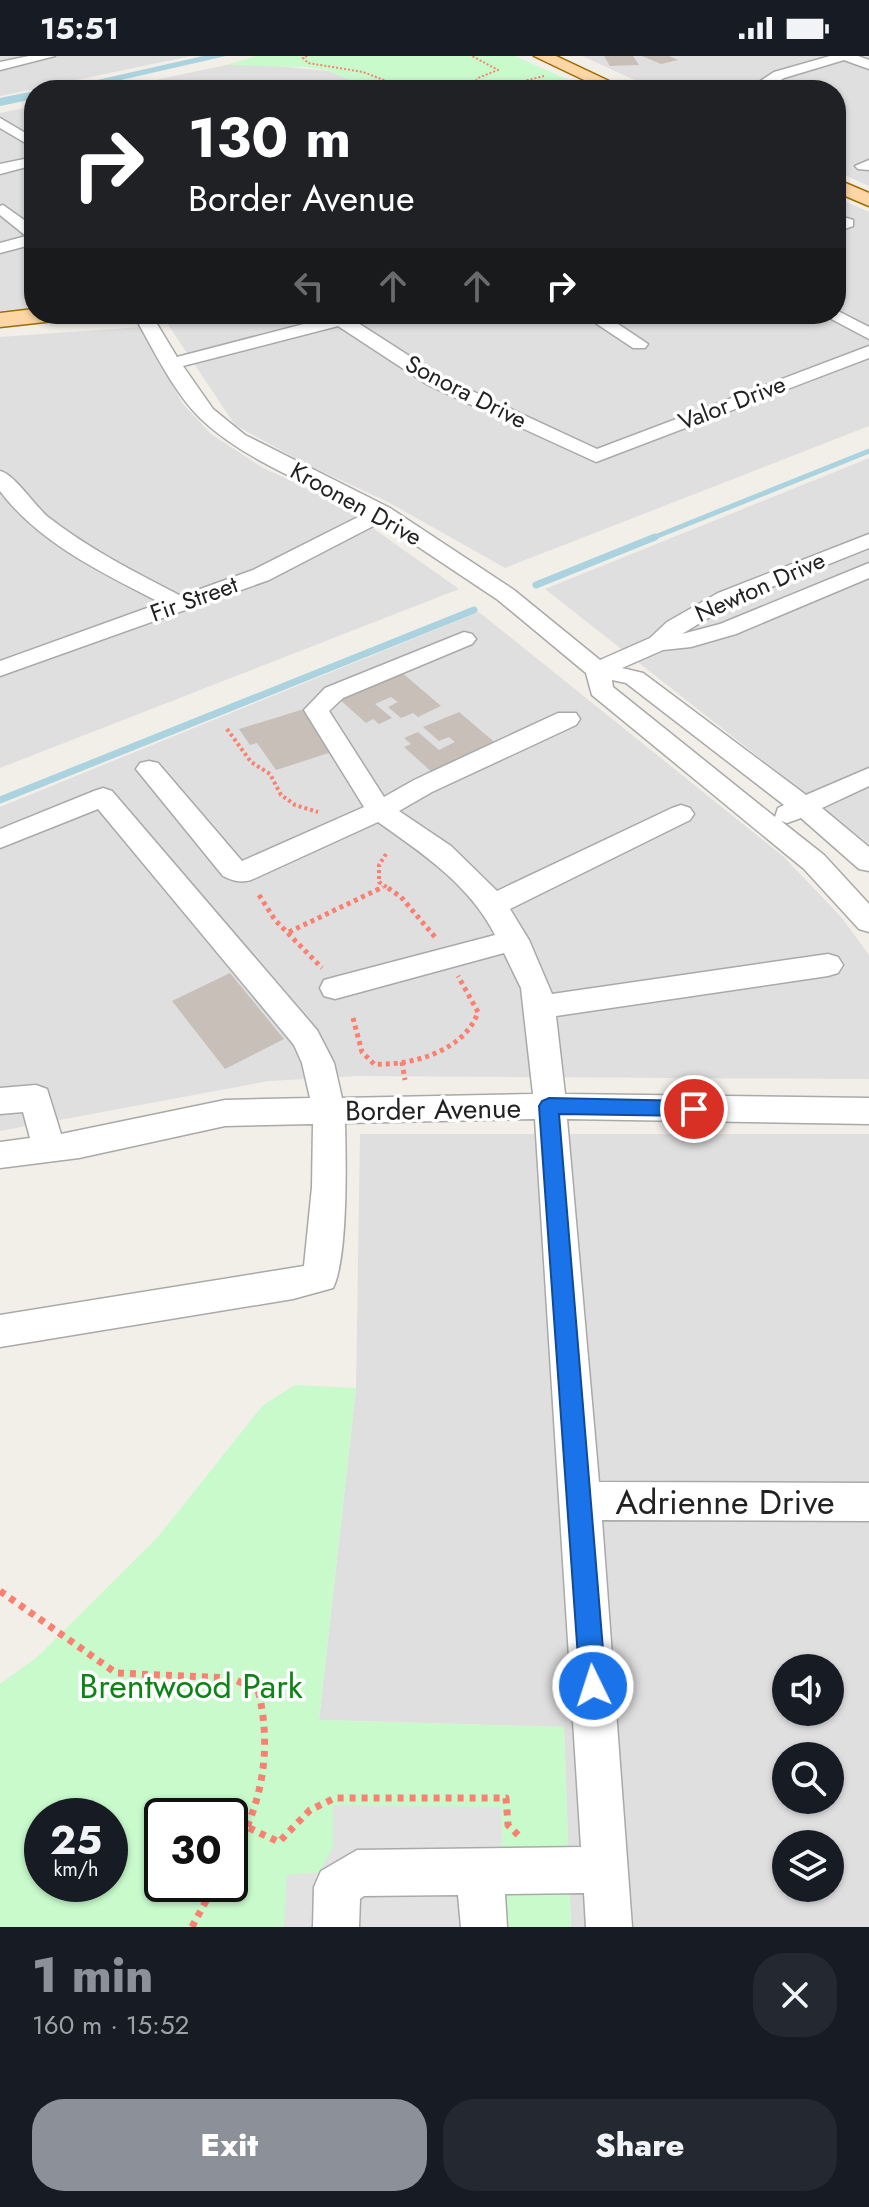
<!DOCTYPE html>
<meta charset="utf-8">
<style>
body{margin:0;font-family:Jost,sans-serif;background:#242831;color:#f1f3f6;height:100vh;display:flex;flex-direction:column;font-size:30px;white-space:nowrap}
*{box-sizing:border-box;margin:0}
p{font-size:26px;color:#9ea1a6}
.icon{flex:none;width:44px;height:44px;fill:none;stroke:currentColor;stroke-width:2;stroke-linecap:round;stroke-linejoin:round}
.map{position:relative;height:1871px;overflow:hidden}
.details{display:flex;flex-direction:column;background:#171b24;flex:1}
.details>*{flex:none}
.banner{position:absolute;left:24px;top:24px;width:822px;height:244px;border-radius:32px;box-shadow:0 2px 6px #0004;background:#202124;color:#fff;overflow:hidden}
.controls{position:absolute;left:772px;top:1598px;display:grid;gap:16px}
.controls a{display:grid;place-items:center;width:72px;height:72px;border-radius:50%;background:#171b24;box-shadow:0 2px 6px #0004;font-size:40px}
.speed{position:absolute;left:24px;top:1742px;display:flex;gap:16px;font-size:40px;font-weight:700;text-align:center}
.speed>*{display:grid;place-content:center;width:104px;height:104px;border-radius:50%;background:#171b24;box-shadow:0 2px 6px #0004;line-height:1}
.speed small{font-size:20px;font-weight:400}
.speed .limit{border:4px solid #111;border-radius:12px;background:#fff;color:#111}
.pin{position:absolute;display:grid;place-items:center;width:68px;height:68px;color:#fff;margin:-34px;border:4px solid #fff;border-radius:50%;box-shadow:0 2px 8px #0007}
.me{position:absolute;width:88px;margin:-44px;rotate:356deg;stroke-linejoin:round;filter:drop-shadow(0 0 6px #0008)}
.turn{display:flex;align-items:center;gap:28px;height:168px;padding:0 32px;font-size:36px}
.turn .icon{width:104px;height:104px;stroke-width:2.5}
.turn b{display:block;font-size:56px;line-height:68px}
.lanes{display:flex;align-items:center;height:76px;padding:0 32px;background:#0003;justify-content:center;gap:40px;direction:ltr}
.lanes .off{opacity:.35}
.round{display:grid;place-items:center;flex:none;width:84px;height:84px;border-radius:32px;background:#242831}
.headline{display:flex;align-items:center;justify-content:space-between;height:136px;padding:0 32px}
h1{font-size:48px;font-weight:800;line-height:60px;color:#8c9099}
.cta{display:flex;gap:16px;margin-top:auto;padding:16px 32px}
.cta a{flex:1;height:92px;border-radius:32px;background:#8c9099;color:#fff;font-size:32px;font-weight:800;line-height:92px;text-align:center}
.cta a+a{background:#242831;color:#f1f3f6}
.status{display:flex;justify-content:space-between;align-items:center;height:56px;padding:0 40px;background:#171b24;direction:ltr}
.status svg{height:22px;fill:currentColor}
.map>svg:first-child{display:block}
.residential{fill:#e0dfdf;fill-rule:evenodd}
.park{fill:#c8facc;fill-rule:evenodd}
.parking{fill:#e2e2e2}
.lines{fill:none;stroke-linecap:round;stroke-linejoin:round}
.stream-far1{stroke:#aad3df;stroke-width:5}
.stream{stroke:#aad3df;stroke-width:7}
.canal{fill:#aad3df;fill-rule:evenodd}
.building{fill:#c7bfb8}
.minor-casing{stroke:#a9a9a9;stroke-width:3}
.major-casing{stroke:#a06b00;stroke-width:3}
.path-far3{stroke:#fa8072;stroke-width:2;stroke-dasharray:2 2;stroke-linecap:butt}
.path-far2{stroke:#fa8072;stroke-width:4;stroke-dasharray:3 3;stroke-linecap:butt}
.path-far1{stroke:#fa8072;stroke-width:5;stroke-dasharray:4 4;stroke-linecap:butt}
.path{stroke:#fa8072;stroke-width:7;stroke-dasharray:6 6;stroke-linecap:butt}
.minor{fill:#fff;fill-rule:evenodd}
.major{fill:#fcd6a4;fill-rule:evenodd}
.route{fill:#1a73e8;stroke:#114b97;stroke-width:2}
.labels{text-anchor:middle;stroke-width:7;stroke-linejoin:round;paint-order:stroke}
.far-street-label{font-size:24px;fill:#222;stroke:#fff}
.street-label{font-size:28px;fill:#222;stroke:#fff}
.near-street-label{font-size:34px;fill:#222;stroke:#fff}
.near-park-label{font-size:34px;fill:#0c8416;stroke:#fff}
</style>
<div class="status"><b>15:51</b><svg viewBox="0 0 49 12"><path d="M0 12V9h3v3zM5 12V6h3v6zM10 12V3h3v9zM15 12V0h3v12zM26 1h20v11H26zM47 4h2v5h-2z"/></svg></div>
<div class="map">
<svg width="869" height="1871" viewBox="0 0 869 1871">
<rect width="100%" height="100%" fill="#f2efe9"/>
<g class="residential">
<polygon points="0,0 191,0 0,40"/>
<polygon points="582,0 869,0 869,130 836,115 836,34 657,34"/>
<polygon points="256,8 329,15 374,34 109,34 226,9"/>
<polygon points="34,50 34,252 0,255 0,57"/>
<polygon points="836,141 869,156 869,370 505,512 388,446 306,408 235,369 163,261 178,258 836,258"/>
<polygon points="140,271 183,348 211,378 263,412 333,444 459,533 0,712 0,281"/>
<polygon points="869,402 869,788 545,533"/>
<polygon points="479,556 784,801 842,862 869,899 869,1023 357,1020 269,1025 0,1075 0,751"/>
<path d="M360 1078H869V1871H571L564 1671 319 1664 356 1332ZM786 1612H830V1656H786ZM786 1700H830V1744H786ZM786 1788H830V1832H786Z"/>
</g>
<g class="park">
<polygon points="256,0 515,0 591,34 374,34 329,15 306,11 226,9"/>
<path d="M295 1329 356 1332 319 1664 564 1671 571 1871H0V1628L37 1601 157 1482 263 1349ZM42 1760H110V1828H42ZM162 1760H230V1828H162Z"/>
</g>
<polygon class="parking" points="333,1749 501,1751 505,1871 284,1871 287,1819 320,1816 333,1791"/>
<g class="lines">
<polyline class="stream-far1" points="650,483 869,395"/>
<g class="stream">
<polyline points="536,529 655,481"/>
<polyline points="0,744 474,554"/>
</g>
<g class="canal">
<polygon points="203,0 226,0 77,34 53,34"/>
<polygon points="34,35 34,43 0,50 0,42"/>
</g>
</g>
<g class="building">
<polygon points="604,0 633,0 639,9 610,10"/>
<polygon points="642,0 669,0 678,4 661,8"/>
<polygon points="400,615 441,650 418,661 413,657 401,662 388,651 398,646 391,641 375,648 392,662 379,668 373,663 366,667 338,642"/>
<polygon points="304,653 335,695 276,714 257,687 250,689 239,673"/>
<polygon points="459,656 499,690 435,719 404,691 411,688 404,682 418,676 439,694 455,686 449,681 439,685 423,671"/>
<polygon points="230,917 284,983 225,1013 172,945"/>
</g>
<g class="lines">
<defs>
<g id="minor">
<polygon points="29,0 55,0 0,14 0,6"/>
<polygon points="830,0 858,0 869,4 869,13 844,4 784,22 764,34 747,34 774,16"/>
<polygon points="236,30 249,30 256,34 229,34"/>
<polygon points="0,62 34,82 34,92 0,72"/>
<polygon points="34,101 34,109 0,118 0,108"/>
<polygon points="869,104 869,114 858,113 855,110"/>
<polygon points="3,149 34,171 34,188 0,197 0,187 26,180 0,159 0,150"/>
<polygon points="847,162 853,164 853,170 836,176 836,166"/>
<polygon points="836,254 869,271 869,283 822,258 836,258"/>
<path d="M133 258H151L177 301 342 258H366L364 263 355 265 442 321 597 393 869 290V302L596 406 428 329 338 270 183 310 213 353 245 379 390 452 514 534 600 604 650 582 667 566 718 537 869 478V492L734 546 682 578 720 568 869 507V522L736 578 691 591 663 594 622 612 643 617 806 739 869 712V730L822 752 869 791V815L859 813 801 762 787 767 781 765 824 799 869 848V876L859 873 804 813 592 639 586 617 498 544 381 466 269 524 0 620V605L161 547C103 517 40 488 0 435V415C14 418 35 450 48 461 89 493 135 516 181 540L253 514 366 457C313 430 242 403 200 362 172 334 153 292 133 258ZM612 624 626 627 784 749 778 752 775 761 613 631Z"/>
<polygon points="582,258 603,258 648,288 645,292 633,292"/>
<path d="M464 576 472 578 476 583 472 588 343 642 329 655 384 741 414 724 558 657H576L580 663 576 669 432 736 399 755 451 790 497 835 672 752 681 749 690 752 694 758 690 764 510 853 529 884 552 938 828 898 838 901 843 909 838 917 828 920 556 960 565 1038 869 1042V1068L567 1063 599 1426 869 1427V1465L602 1464 632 1871H586L584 1837 505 1838 507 1871H461L458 1839 364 1840 360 1843 359 1871H313L314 1831 321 1815 357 1794 581 1791 535 1063 345 1067C346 1104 348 1202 333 1232L293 1243 0 1291V1259L304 1210 312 1131 313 1068 225 1070 79 1102 0 1112V1086L30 1082 23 1056 0 1058V1032L36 1029 47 1033 61 1078 225 1044 310 1042 302 1007 294 989 98 753 0 792V773L94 735 103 732 112 735 317 974 334 1007 342 1042 533 1038 521 932 504 897 335 943 324 940 320 932 324 924 335 921 495 879C470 829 422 797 378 766L251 824C240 827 233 825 223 820L136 713 140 707 149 705 158 707 242 805 364 751 304 654 325 632Z"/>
</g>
<g id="major">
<polygon points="534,0 556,0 628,34 605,34"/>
<polygon points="836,123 869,137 869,150 836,136"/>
<polygon points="34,253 34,258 65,258 54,265 0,271 0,257"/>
</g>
</defs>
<use href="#minor" class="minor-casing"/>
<use href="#major" class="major-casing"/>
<g class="path-far3">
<polyline points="307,0 303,2 308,7 363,16 410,34"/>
<polyline points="511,31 514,34"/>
<polyline points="468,34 478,22 498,14 472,0"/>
<polyline points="522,34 524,25 544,20"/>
</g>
<g class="path-far2">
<polyline points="227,673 251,706 270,718 281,739 295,749 318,756"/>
<polyline points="386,798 379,809 379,826 391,834"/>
<polyline points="377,834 383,831"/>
</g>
<g class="path-far1">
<polyline points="388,832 401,841 435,881"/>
<polyline points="259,839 275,864 322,912"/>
<polyline points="289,876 381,832"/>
<path d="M353 962 362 996 374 1008C411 1010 465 995 478 956L458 920"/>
<polyline points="402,1006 405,1024"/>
</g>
<g class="path">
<path d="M0 1535 116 1617 231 1622 258 1634C273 1693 262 1752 230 1803"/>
<polyline points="249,1772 279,1786 310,1754 335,1742 506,1742 508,1769 518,1779"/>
<polyline points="192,1871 215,1828"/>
</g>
<use href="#minor" class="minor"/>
<use href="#major" class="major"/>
</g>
<polygon class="route" points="549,1042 694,1045 701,1047 704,1053 701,1058 694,1060 559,1058 606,1630 602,1639 593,1643 584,1639 580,1630 539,1050 542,1045"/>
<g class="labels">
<g class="far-street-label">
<text transform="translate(466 336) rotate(27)" y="8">Sonora Drive</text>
<text transform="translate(732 347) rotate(-21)" y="8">Valor Drive</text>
<text transform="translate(356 448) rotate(29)" y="8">Kroonen Drive</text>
<text transform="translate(760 531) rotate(-24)" y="8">Newton Drive</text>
<text transform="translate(194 543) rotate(-20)" y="8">Fir Street</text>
</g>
<g class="street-label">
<text transform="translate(433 1053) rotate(-1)" y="10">Border Avenue</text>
</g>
<g class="near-street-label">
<text x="725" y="1458">Adrienne Drive</text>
</g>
<g class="near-park-label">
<text x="191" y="1642">Brentwood Park</text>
</g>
</g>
</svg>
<div class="controls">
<a><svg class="icon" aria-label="sound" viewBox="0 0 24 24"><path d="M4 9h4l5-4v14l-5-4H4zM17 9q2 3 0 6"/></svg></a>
<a><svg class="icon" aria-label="search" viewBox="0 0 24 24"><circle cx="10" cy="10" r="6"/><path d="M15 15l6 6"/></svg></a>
<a><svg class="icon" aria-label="layers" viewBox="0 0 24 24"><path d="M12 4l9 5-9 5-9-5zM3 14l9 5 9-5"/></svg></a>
</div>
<div class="speed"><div>25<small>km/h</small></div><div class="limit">30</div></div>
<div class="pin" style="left:694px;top:1053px;background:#d93025"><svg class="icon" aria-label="arrive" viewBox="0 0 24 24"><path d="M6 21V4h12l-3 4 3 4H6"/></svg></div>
<svg class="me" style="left:593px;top:1630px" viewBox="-20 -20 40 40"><circle r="17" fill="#1a73e8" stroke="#fff" stroke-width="3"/><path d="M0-11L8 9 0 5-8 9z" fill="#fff"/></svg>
<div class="banner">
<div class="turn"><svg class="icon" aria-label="right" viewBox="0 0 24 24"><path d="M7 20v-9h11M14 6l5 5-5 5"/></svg><div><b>130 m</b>Border Avenue</div></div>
<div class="lanes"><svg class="icon off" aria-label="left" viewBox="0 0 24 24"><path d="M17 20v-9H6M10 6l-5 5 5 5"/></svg><svg class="icon off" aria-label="ahead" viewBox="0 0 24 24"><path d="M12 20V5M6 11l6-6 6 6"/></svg><svg class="icon off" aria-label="ahead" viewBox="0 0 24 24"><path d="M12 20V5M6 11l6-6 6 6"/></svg><svg class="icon" aria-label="right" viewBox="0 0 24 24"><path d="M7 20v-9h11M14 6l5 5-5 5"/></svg></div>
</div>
</div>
<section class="details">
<div class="headline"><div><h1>1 min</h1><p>160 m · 15:52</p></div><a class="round"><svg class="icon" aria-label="close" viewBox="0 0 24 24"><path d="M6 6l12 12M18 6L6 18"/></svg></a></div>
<div class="cta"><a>Exit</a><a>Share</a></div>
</section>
